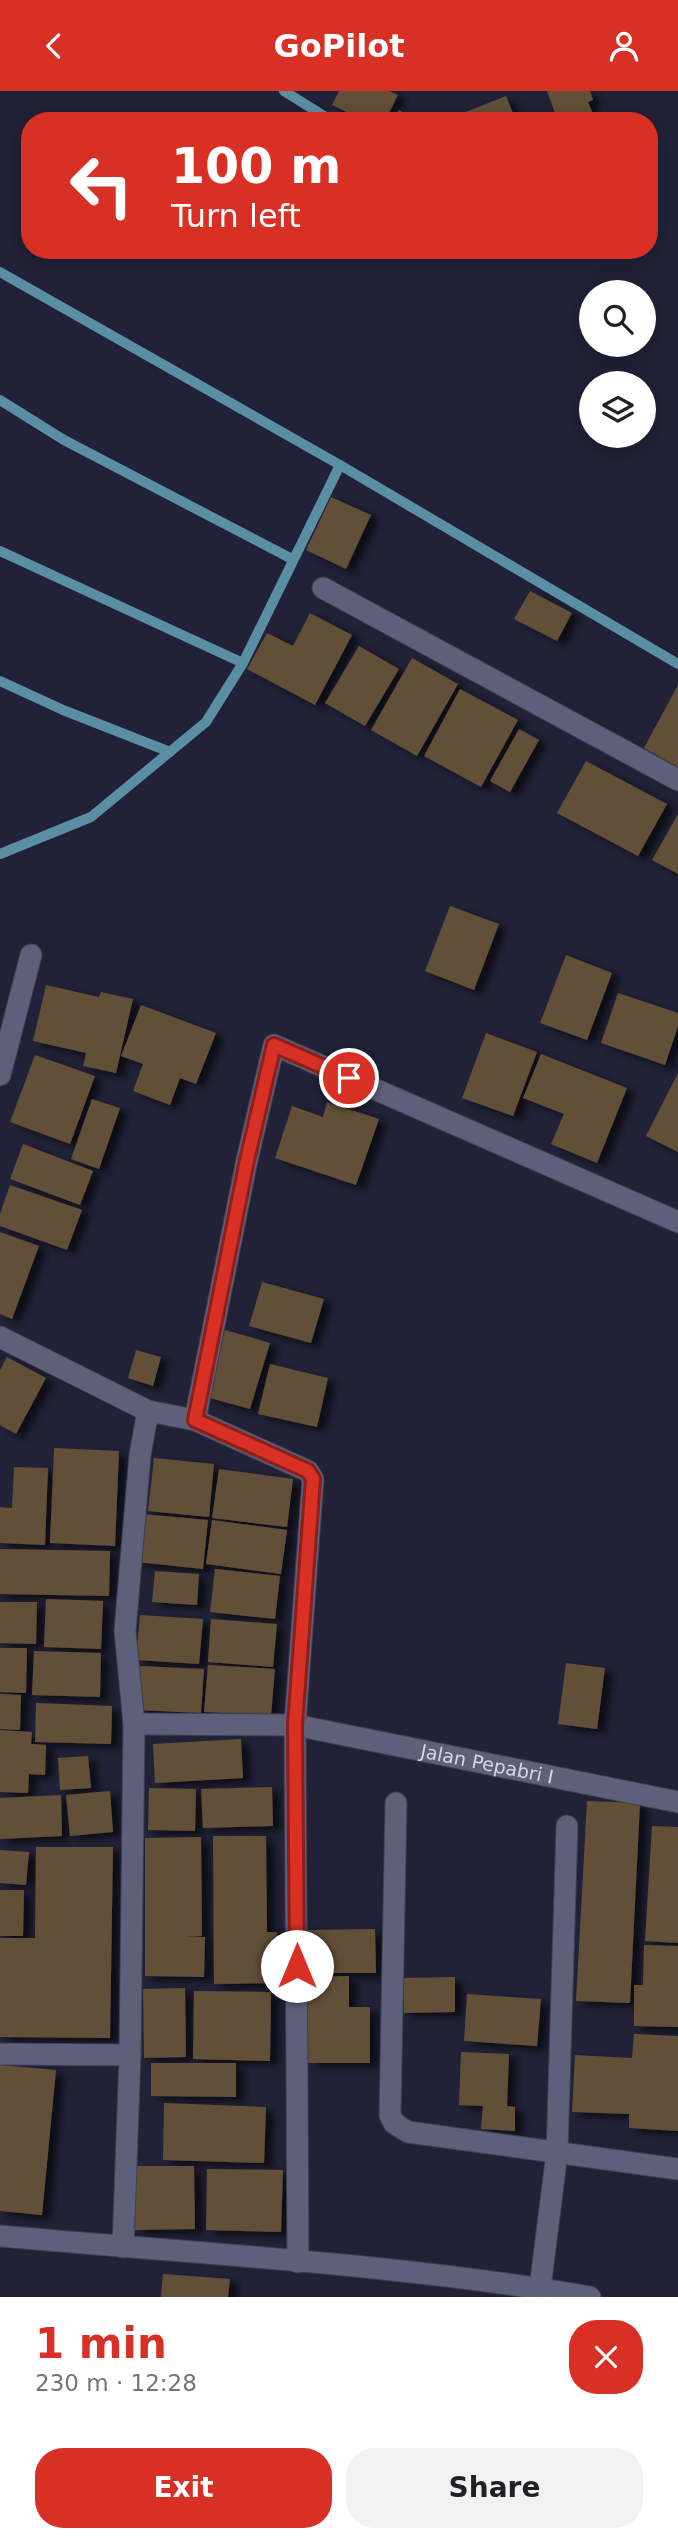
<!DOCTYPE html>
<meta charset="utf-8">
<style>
body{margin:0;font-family:"DejaVu Sans",sans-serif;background:#f2f2f2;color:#202124;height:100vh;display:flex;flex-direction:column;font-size:26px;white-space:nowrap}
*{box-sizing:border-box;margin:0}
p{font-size:23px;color:#757577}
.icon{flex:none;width:38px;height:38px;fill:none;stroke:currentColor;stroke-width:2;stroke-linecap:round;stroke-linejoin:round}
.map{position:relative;height:2206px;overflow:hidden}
.drawer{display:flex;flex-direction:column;background:#fff;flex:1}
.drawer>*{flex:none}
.top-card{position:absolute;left:21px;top:21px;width:637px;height:147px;border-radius:28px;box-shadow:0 4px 18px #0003;background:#d93025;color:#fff;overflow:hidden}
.controls{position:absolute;left:579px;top:189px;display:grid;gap:14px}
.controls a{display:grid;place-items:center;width:77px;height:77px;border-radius:50%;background:#fff;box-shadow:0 4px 18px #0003;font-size:35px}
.pin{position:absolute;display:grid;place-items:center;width:60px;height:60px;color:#fff;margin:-30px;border:4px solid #fff;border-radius:50%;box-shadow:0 2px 7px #0007}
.me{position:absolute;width:77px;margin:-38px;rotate:0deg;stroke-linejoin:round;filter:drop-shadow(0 0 5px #0008)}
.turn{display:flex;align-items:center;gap:24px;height:147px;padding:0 35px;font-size:32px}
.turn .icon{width:91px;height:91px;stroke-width:2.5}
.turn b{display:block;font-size:49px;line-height:60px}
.round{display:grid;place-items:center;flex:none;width:74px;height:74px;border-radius:28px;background:#f2f2f2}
.summary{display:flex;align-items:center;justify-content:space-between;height:119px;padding:0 35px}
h1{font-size:42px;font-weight:600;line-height:52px;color:#d93025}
.cta{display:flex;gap:14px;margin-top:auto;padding:14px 35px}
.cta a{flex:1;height:80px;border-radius:28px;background:#d93025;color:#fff;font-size:28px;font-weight:600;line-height:80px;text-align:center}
.cta a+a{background:#f2f2f2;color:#202124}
header{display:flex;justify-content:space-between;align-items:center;height:91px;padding:0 35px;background:#d93025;color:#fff;font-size:32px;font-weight:600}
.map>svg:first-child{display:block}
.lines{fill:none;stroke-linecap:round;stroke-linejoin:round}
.stream{stroke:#5a8fa3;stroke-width:10}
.building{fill:#624f39;filter:url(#shadow)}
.street-casing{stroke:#3f3e52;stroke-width:23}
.street{stroke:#5e5f7a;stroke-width:21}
.route-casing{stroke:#8d1f18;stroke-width:18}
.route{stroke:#d93025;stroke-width:12}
.labels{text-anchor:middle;stroke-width:5;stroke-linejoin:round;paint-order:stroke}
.street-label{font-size:19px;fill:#d4d5e5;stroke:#212137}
</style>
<header><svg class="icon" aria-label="back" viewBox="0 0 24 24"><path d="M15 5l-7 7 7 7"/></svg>GoPilot<svg class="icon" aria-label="person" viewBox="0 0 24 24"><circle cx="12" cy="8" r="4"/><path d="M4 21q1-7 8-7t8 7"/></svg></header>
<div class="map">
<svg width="678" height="2206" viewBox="0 0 678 2206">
<defs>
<filter id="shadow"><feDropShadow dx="8" dy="4.5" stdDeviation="3.5" flood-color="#0009"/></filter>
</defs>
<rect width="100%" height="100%" fill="#212137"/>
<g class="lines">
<g class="stream">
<polyline points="284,0 332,30"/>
<polyline points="0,181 340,374 243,572 206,631 91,726 0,763"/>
<polyline points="0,309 64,349 292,468"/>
<polyline points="340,374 678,573"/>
<polyline points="0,460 243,572"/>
<polyline points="0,590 63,619 170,661"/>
</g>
</g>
<g class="building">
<polygon points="339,0 389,0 398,4 385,30 365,30 332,14"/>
<polygon points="547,0 590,0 593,9 588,11 596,30 548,30 546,25 555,22"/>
<polygon points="506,5 516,30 443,30"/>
<polygon points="399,19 416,30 392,30"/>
<polygon points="331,406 371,424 346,478 306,459"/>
<polygon points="530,500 572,522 557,550 514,528"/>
<polygon points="310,522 352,544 315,614 247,578 267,542 293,555"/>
<polygon points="359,555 399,578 365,635 325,612"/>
<polygon points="412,567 458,593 417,665 371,639"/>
<polygon points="678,594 678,676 644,657"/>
<polygon points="460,598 518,629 481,696 424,665"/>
<polygon points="519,638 539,649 510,701 490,690"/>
<polygon points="586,670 667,713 638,765 557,722"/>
<polygon points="678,723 678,783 652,769"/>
<polygon points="450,815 499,833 474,899 425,880"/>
<polygon points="566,864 612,882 587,949 540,932"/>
<polygon points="46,894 99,906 101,901 133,908 116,982 83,975 86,962 33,950"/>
<polygon points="618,902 678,922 678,935 665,974 601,952"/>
<polygon points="141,914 216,942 196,993 180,987 170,1014 133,1000 143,973 121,965"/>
<polygon points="486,942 537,961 513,1025 462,1007"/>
<polygon points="541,963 627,997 597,1072 551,1053 564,1023 523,1007"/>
<polygon points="35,964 95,985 70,1053 10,1031"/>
<polygon points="678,982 678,1061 646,1045"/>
<polygon points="92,1008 120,1017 99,1078 71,1068"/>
<polygon points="327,1011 379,1028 356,1094 275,1067 292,1015 323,1026"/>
<polygon points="23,1053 93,1080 80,1114 10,1088"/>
<polygon points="10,1094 82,1119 67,1159 0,1135 0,1123"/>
<polygon points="0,1141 39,1155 12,1228 0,1223"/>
<polygon points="262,1191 324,1208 311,1252 249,1235"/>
<polygon points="225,1239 270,1252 250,1318 206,1306"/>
<polygon points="136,1259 161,1266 153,1295 128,1287"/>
<polygon points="7,1266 46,1287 16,1343 0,1334 0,1279"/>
<polygon points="270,1273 328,1287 317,1336 258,1323"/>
<polygon points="54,1357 119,1360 115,1455 50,1452"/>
<polygon points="154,1367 214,1373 209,1426 148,1420"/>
<polygon points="14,1376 48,1377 45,1454 0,1452 0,1416 12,1417"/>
<polygon points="219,1378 293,1388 287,1436 212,1427"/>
<polygon points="142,1423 208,1429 203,1478 137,1471"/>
<polygon points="212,1429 287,1439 281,1483 206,1473"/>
<polygon points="0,1458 110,1460 109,1505 0,1503"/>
<polygon points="215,1478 280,1485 275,1528 210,1521"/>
<polygon points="155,1480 199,1483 197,1514 152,1511"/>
<polygon points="46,1508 103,1510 101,1558 44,1556"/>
<polygon points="0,1511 37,1511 36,1553 0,1552"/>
<polygon points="140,1524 203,1528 199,1573 136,1569"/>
<polygon points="211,1528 277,1533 273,1576 208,1571"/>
<polygon points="0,1557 27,1557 26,1602 0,1601"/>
<polygon points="34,1560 101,1562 100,1606 32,1604"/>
<polygon points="566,1572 605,1577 597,1638 558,1633"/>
<polygon points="208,1574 275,1578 271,1624 204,1621"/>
<polygon points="140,1575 204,1578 201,1622 137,1619"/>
<polygon points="0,1603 21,1604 20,1639 0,1638"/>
<polygon points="36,1612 112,1615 111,1653 35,1651"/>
<polygon points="0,1639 32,1641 31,1653 46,1654 45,1684 29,1683 28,1702 0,1701"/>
<polygon points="241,1648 243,1687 155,1692 153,1653"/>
<polygon points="88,1665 91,1697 60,1699 58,1667"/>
<polygon points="272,1696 273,1735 203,1737 201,1698"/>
<polygon points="149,1697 196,1698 195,1740 148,1739"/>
<polygon points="110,1700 113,1741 70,1745 66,1704"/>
<polygon points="61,1704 62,1745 0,1748 0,1707"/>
<polygon points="587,1710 640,1712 630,1912 576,1910"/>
<polygon points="652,1735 678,1736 678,1852 645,1850"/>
<polygon points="213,1745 266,1745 267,1841 277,1841 278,1892 214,1893"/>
<polygon points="201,1746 202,1845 186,1846 205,1846 204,1886 145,1885 145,1747"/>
<polygon points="36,1756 113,1756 110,1947 0,1946 0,1847 35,1847"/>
<polygon points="0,1759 29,1761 26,1794 0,1792"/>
<polygon points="0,1799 24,1799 23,1845 0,1845"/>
<polygon points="375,1838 376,1882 304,1882 303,1839"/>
<polygon points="644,1854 678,1855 678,1936 634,1935 634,1894 643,1894"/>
<polygon points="349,1885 349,1916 370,1916 370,1972 308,1972 308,1886"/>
<polygon points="455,1886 455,1921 404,1922 404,1887"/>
<polygon points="185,1897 186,1966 144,1967 143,1898"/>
<polygon points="194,1900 271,1901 270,1970 193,1968"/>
<polygon points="467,1903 541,1908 537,1955 464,1950"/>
<polygon points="634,1943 678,1945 678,2040 629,2037 629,2023 572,2021 575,1964 632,1967"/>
<polygon points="461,1961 509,1963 507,2015 515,2016 515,2040 481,2038 483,2015 459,2014"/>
<polygon points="151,1972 236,1972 236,2006 151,2005"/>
<polygon points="0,1974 56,1979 42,2124 0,2120"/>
<polygon points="164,2012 266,2016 264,2072 163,2069"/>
<polygon points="134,2075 194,2075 195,2138 135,2139"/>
<polygon points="207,2078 283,2079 281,2141 206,2139"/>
<polygon points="163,2183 230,2188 228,2206 161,2206"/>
</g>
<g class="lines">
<defs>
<g id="street">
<polyline points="323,497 678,689"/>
<polyline points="0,984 31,864"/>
<polyline points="0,1246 148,1320 195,1329 308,1380 313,1388 295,1634 298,2171"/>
<polyline points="195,1329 247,1069 274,954 678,1131"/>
<path id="s1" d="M134 1633 295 1634 678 1711"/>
<polyline points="396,1712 390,2024 394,2032 408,2041 678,2078"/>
<polyline points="0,1963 130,1964"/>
<path d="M0 2145C197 2163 395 2172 590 2206"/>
<polyline points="123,2156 130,1964 134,1633 125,1540 140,1364 148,1320"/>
<polyline points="540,2197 557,2062 567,1735"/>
</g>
</defs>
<use href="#street" class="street-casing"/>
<use href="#street" class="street"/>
</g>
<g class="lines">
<defs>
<polyline id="route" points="297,1875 295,1634 313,1388 308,1380 195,1329 247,1069 274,954 349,987"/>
</defs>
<use href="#route" class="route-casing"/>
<use href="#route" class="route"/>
</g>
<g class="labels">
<g class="street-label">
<text dy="7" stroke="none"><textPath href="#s1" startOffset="357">Jalan Pepabri I</textPath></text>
</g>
</g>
</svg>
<div class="controls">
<a><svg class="icon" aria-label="search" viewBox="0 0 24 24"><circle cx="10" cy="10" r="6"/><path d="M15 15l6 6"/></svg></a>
<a><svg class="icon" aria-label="layers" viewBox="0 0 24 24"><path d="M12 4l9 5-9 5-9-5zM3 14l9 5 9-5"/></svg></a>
</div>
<div class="pin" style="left:349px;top:987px;background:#d93025"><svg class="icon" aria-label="arrive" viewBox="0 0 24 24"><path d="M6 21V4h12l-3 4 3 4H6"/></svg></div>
<svg class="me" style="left:297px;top:1875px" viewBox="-20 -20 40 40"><circle r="19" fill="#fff"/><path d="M0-13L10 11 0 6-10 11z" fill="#d93025"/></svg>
<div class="top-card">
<div class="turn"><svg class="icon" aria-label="left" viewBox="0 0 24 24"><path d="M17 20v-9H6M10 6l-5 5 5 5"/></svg><div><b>100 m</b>Turn left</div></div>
</div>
</div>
<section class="drawer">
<div class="summary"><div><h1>1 min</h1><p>230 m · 12:28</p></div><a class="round" style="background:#d93025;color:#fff"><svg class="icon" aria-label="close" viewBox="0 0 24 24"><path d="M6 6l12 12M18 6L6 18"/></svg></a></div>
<div class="cta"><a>Exit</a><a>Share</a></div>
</section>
